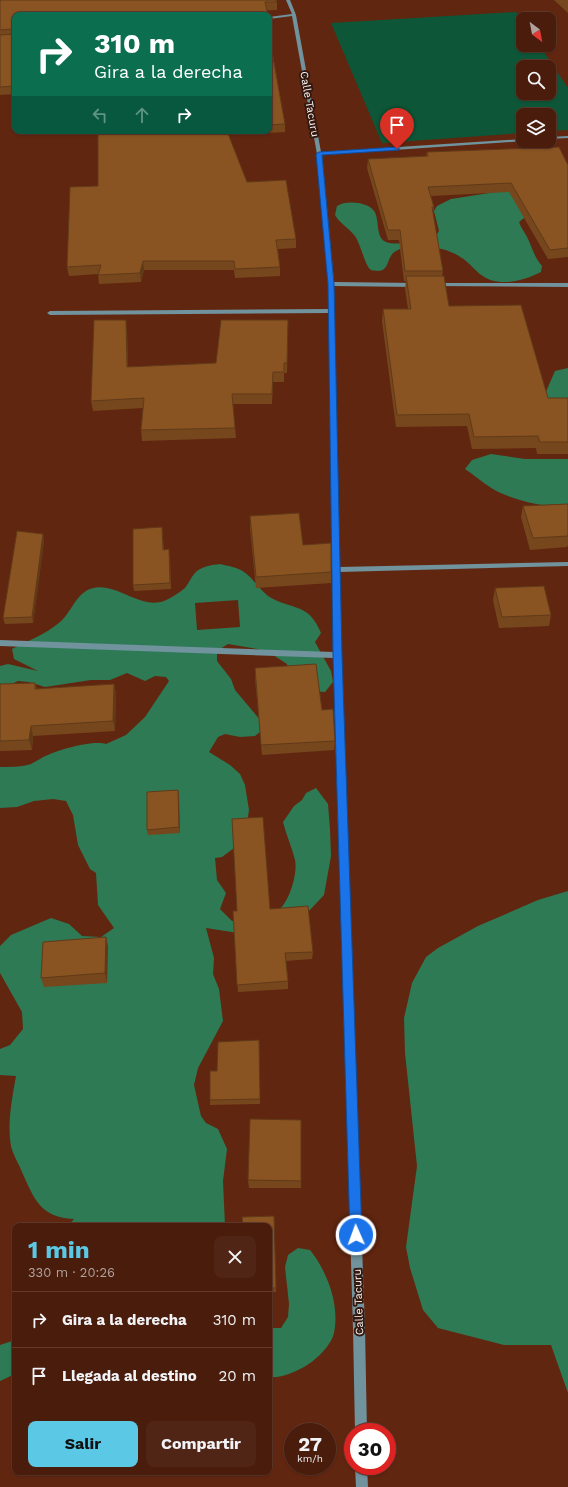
<!DOCTYPE html>
<html lang="es">
<meta charset="utf-8">
<style>
body{margin:0;font-family:"Work Sans",sans-serif;background:#502515;color:#f1f3f6;height:100vh;display:flex;flex-direction:column;font-size:15px;white-space:nowrap}
*{box-sizing:border-box;margin:0}
p{font-size:13px;color:#b1a19d}
.icon{flex:none;width:22px;height:22px;fill:none;stroke:currentColor;stroke-width:2;stroke-linecap:round;stroke-linejoin:round}
.map{position:relative;flex:1;overflow:hidden}
.sheet{position:absolute;left:12px;top:1223px;width:260px;height:252px;display:flex;flex-direction:column;background:#491c0c;border-radius:8px;box-shadow:0 1px 3px #0004,0 0 0 1px #613a2d}
.sheet>*{flex:none}
.banner{position:absolute;left:12px;top:12px;width:260px;height:122px;border-radius:8px;box-shadow:0 1px 3px #0004,0 0 0 1px #613a2d;background:#0b6e4f;color:#fff;overflow:hidden}
.needle{width:26px;rotate:148deg}
.controls{position:absolute;left:516px;top:12px;display:grid;gap:8px}
.controls a{display:grid;place-items:center;width:40px;height:40px;border-radius:8px;background:#491c0c;box-shadow:0 1px 3px #0004,0 0 0 1px #613a2d;font-size:20px}
.speed{position:absolute;left:284px;top:1423px;display:flex;gap:8px;font-size:20px;font-weight:700;text-align:center}
.speed>*{display:grid;place-content:center;width:52px;height:52px;border-radius:50%;background:#491c0c;box-shadow:0 1px 3px #0004,0 0 0 1px #613a2d;line-height:1}
.speed small{font-size:10px;font-weight:400}
.speed .limit{border:6px solid #d22;background:#fff;color:#111}
.pin{position:absolute;display:grid;place-items:center;width:34px;height:34px;color:#fff;margin:-41px -17px;border-radius:50% 50% 50% 0;rotate:-45deg;box-shadow:0 0 4px #0007}
.pin .icon{rotate:45deg}
.me{position:absolute;width:44px;margin:-22px;rotate:358deg;stroke-linejoin:round;filter:drop-shadow(0 0 3px #0008)}
.turn{display:flex;align-items:center;gap:14px;height:84px;padding:0 16px;font-size:18px}
.turn .icon{width:52px;height:52px;stroke-width:2.5}
.turn b{display:block;font-size:28px;line-height:34px}
.lanes{display:flex;align-items:center;height:38px;padding:0 16px;background:#0003;justify-content:center;gap:20px;direction:ltr}
.lanes .off{opacity:.35}
.round{display:grid;place-items:center;flex:none;width:42px;height:42px;border-radius:8px;background:#502515}
.head{display:flex;align-items:center;justify-content:space-between;height:68px;padding:0 16px}
h1{font-size:24px;font-weight:700;line-height:30px;color:#5bc8e6}
.action{display:flex;gap:8px;margin-top:auto;padding:8px 16px}
.action a{flex:1;height:46px;border-radius:8px;background:#5bc8e6;color:#111;font-size:16px;font-weight:700;line-height:46px;text-align:center}
.action a+a{background:#502515;color:#f1f3f6}
ul{padding:0;list-style:none}
li{display:flex;align-items:center;gap:12px;height:56px;padding:0 16px;border-top:1px solid #613a2d}
li div{flex:1}
li b{display:block;font-size:15px}
li em{font-style:normal}
.map>svg:first-child{display:block}
.green{fill:#0d5637;fill-rule:evenodd}
.forest{fill:#2d7a55;fill-rule:evenodd}
.lines{fill:none;stroke-linecap:round;stroke-linejoin:round}
.minor{fill:#70939e;fill-rule:evenodd}
.wall{fill:#76471d}
.shaded-wall{fill:#603a18}
.building{fill:#895322;stroke:#603a18}
.route{fill:#1a73e8;stroke:#114b97}
.labels{text-anchor:middle;stroke-width:4;stroke-linejoin:round;paint-order:stroke}
.street-label{font-size:11px;fill:#faf2f0;stroke:#341910}
</style>
<div class="map">
<svg width="568" height="1487" viewBox="0 0 568 1487">
<rect width="100%" height="100%" fill="#612610"/>
<path class="green" d="M516 12 523 21V45H539L568 88V130L549 131V115H523V133L382 143 331 23ZM523 67H549V93H523Z"/>
<g class="forest">
<path d="M515 189 529 214 519 222C521 228 524 231 527 237 532 247 534 257 542 266L541 272C525 280 505 286 488 279 479 275 473 267 466 261 454 251 439 247 423 247 416 247 402 246 396 251 384 258 392 275 371 270 365 266 361 245 355 236 349 228 339 223 335 215L337 206C346 200 368 202 374 211 380 219 375 238 386 242 398 247 422 239 435 237L439 231 434 211 437 206 451 199Z"/>
<polygon points="568,368 568,402 541,403 555,371"/>
<path d="M491 454 525 459H568V507C543 507 514 501 493 489 483 483 474 475 465 469L472 460Z"/>
<path d="M220 564C228 566 237 567 244 572 253 578 259 589 268 596 291 611 308 601 321 633L315 642 331 671 333 682 325 692 309 691 290 675 287 664 270 653 257 649 228 644 217 651V661L231 679 235 690 266 727 255 736 240 737 225 734 218 737 209 752 230 765 240 774 245 785 249 810 247 823 234 848 222 857 215 858 217 880 226 893 220 909 232 921C246 921 265 918 277 911 289 904 298 873 295 860 292 847 286 835 283 822L294 806 302 800 306 793 316 788 328 804 330 829 331 856 324 895 308 912 248 937 232 932 206 928 214 958 213 974 219 989 223 1021 198 1068 194 1085 201 1116 206 1123 218 1129 227 1149 223 1181 225 1226H68L74 1219C41 1218 34 1199 22 1172 19 1164 13 1155 11 1146 7 1123 12 1099 16 1076L0 1075V1049L10 1045 23 1029 22 1012 0 973V946L11 935 51 918 69 924 82 936 101 937 114 928 98 905 96 873 90 869 78 845 73 815 66 801 53 799 34 801 17 807 0 808V767C10 767 22 767 31 764 37 761 42 757 48 755 61 749 93 740 106 744L126 735 145 717 169 681 166 677 155 676 145 681 127 673 110 680H91L45 687 29 682 18 681 0 689V666L8 664 38 671 14 659 12 649C28 641 46 634 60 622 71 613 76 594 90 589 115 580 139 610 164 601 171 598 179 593 185 588 189 583 192 575 197 571 204 566 212 565 220 564ZM238 600 240 627 197 630 195 603Z"/>
<polygon points="568,891 568,1393 551,1345 504,1345 438,1328 423,1310 410,1268 406,1247 417,1166 405,1053 404,1018 412,983 426,957 438,948 478,926 538,900"/>
<path d="M298 1248 310 1250C327 1271 340 1305 334 1333 331 1346 315 1361 304 1367 292 1373 283 1378 269 1377V1328H281L288 1317 289 1304 285 1267 288 1255Z"/>
<polygon points="15,1340 15,1374 0,1381 0,1345"/>
</g>
<g class="lines">
<g class="minor">
<polygon points="286,0 290,0 296,15 321,152 523,139 523,141 525,141 322,155 334,282 416,283 419,285 416,287 334,286 339,567 568,562 568,566 339,572 341,655 365,1329 367,1432 355,1432 353,1329 333,658 0,646 0,640 333,652 329,313 50,315 47,313 50,311 329,309 328,284 317,154 292,16 269,19 269,17 292,14"/>
<polygon points="568,136 568,138 549,139 549,137"/>
<polygon points="436,283 568,283 568,287 434,286 433,285"/>
<polygon points="355,1466 367,1466 368,1487 356,1487"/>
</g>
</g>
<g class="wall">
<polygon points="0,0 277,2 277,10 15,15 15,94 0,95"/>
<polygon points="554,0 568,0 568,13"/>
<polygon points="269,21 273,41 273,49 272,49 285,124 285,132 228,135 247,182 296,239 296,248 278,249 280,267 280,276 235,278 234,270 144,270 141,282 99,284 98,274 69,276 67,267 98,186 98,131 269,131"/>
<polygon points="427,152 568,165 568,257 548,259 509,192 431,196 434,207 433,216 443,271 442,276 449,306 548,398 568,398 568,454 537,454 536,448 472,449 467,426 396,427 382,321 383,309 408,309 405,288 406,281 404,281 399,240 388,240 367,168 368,159 426,156"/>
<polygon points="288,320 287,373 284,373 284,382 273,382 272,404 233,404 236,438 142,441 141,430 143,408 93,411 91,401 127,330 128,367 216,363"/>
<polygon points="568,504 568,545 567,547 530,550 521,517 523,506"/>
<polygon points="250,516 303,545 331,572 331,583 256,588 250,528"/>
<polygon points="162,527 164,550 170,556 171,589 134,591 133,585"/>
<polygon points="43,534 44,541 33,623 5,624 3,618"/>
<polygon points="495,588 551,615 549,626 499,628 493,600"/>
<polygon points="255,668 322,710 335,741 334,750 262,755 255,678"/>
<polygon points="35,683 37,689 114,684 116,694 115,731 33,736 32,750 0,751 0,684"/>
<polygon points="178,790 180,833 148,835 147,830"/>
<polygon points="270,909 313,952 312,959 286,961 288,981 288,989 238,992 233,911"/>
<polygon points="106,937 108,947 107,983 44,987 41,978"/>
<polygon points="259,1040 260,1104 210,1105 210,1100 217,1071"/>
<polygon points="248,1180 301,1181 301,1188 249,1188"/>
<polygon points="274,1216 276,1292 269,1292 269,1226"/>
</g>
<g class="shaded-wall">
<polygon points="143,261 144,270 141,282 140,273"/>
<polygon points="126,320 127,330 128,377 127,367"/>
<polygon points="43,534 44,541 33,623 32,617"/>
<polygon points="114,684 116,694 115,731 113,721"/>
<polygon points="31,726 33,736 32,750 29,740"/>
<polygon points="178,790 179,796 180,833 179,827"/>
<polygon points="106,937 108,947 107,983 105,973"/>
</g>
<g class="building">
<polygon points="0,0 276,0 277,2 265,2 268,15 15,15 15,86 0,87 0,35 15,34 14,29 0,30"/>
<polygon points="269,21 273,41 270,41 285,124 269,125"/>
<polygon points="98,131 227,131 247,182 286,180 296,239 276,240 280,267 235,269 234,261 143,261 140,273 98,275 101,265 67,267 70,187 98,186"/>
<polygon points="559,147 568,165 568,248 550,250 511,183 428,187 434,207 432,207 443,271 405,271 400,230 388,230 368,159 428,156 427,152"/>
<polygon points="406,276 444,276 449,306 521,305 548,398 568,398 568,442 540,442 538,436 474,437 469,414 397,415 383,309 411,309"/>
<polygon points="94,320 126,320 127,367 216,363 221,320 288,320 287,363 284,363 284,372 273,372 272,394 232,394 235,428 141,430 144,398 91,401"/>
<polygon points="568,504 568,536 533,538 523,506"/>
<polygon points="299,513 303,545 331,543 331,572 256,577 250,516"/>
<polygon points="162,527 163,550 169,549 170,583 133,585 133,529"/>
<polygon points="17,531 43,534 32,617 3,618"/>
<polygon points="544,586 551,615 502,617 495,588"/>
<polygon points="316,664 322,710 333,709 335,741 261,745 255,668"/>
<polygon points="35,683 35,689 114,684 113,721 31,726 29,740 0,741 0,684"/>
<polygon points="178,790 179,827 147,830 147,792"/>
<polygon points="263,817 270,909 308,906 313,952 285,953 288,981 237,985 233,911 237,911 232,819"/>
<polygon points="106,937 105,973 41,978 43,942"/>
<polygon points="259,1040 260,1099 210,1100 210,1071 217,1071 218,1042"/>
<polygon points="250,1119 301,1120 301,1181 248,1180"/>
<polygon points="274,1216 276,1288 269,1288 269,1226 243,1226 242,1217"/>
</g>
<polygon class="route" points="397,147 399,148 399,150 322,155 334,284 342,655 362,1235 360,1239 356,1241 352,1239 350,1235 333,655 328,284 316,154 319,152"/>
<g class="labels">
<g class="street-label">
<text transform="translate(310 104) rotate(80)" y="4">Calle Tacuru</text>
<text transform="translate(358 1302) rotate(-92)" y="4">Calle Tacuru</text>
</g>
</g>
</svg>
<div class="controls">
<a><svg class="needle" viewBox="-14 -14 28 28"><path d="M0-13l5 13h-10z" fill="#e53935"/><path d="M0 13l5-13h-10z" fill="#b1a19d"/></svg></a>
<a><svg class="icon" aria-label="search" viewBox="0 0 24 24"><circle cx="10" cy="10" r="6"/><path d="M15 15l6 6"/></svg></a>
<a><svg class="icon" aria-label="layers" viewBox="0 0 24 24"><path d="M12 4l9 5-9 5-9-5zM3 14l9 5 9-5"/></svg></a>
</div>
<div class="speed"><div>27<small>km/h</small></div><div class="limit">30</div></div>
<div class="pin" style="left:397px;top:149px;background:#d93025"><svg class="icon" aria-label="arrive" viewBox="0 0 24 24"><path d="M6 21V4h12l-3 4 3 4H6"/></svg></div>
<svg class="me" style="left:356px;top:1235px" viewBox="-20 -20 40 40"><circle r="17" fill="#1a73e8" stroke="#fff" stroke-width="3"/><path d="M0-11L8 9 0 5-8 9z" fill="#fff"/></svg>
<div class="banner">
<div class="turn"><svg class="icon" aria-label="right" viewBox="0 0 24 24"><path d="M7 20v-9h11M14 6l5 5-5 5"/></svg><div><b>310 m</b>Gira a la derecha</div></div>
<div class="lanes"><svg class="icon off" aria-label="left" viewBox="0 0 24 24"><path d="M17 20v-9H6M10 6l-5 5 5 5"/></svg><svg class="icon off" aria-label="ahead" viewBox="0 0 24 24"><path d="M12 20V5M6 11l6-6 6 6"/></svg><svg class="icon" aria-label="right" viewBox="0 0 24 24"><path d="M7 20v-9h11M14 6l5 5-5 5"/></svg></div>
</div>
<section class="sheet">
<div class="head"><div><h1>1 min</h1><p>330 m · 20:26</p></div><a class="round"><svg class="icon" aria-label="close" viewBox="0 0 24 24"><path d="M6 6l12 12M18 6L6 18"/></svg></a></div>
<ul>
<li><svg class="icon" aria-label="right" viewBox="0 0 24 24"><path d="M7 20v-9h11M14 6l5 5-5 5"/></svg><div><b>Gira a la derecha</b></div><em>310 m</em></li>
<li><svg class="icon" aria-label="arrive" viewBox="0 0 24 24"><path d="M6 21V4h12l-3 4 3 4H6"/></svg><div><b>Llegada al destino</b></div><em>20 m</em></li>
</ul>
<div class="action"><a>Salir</a><a>Compartir</a></div>
</section>
</div>
